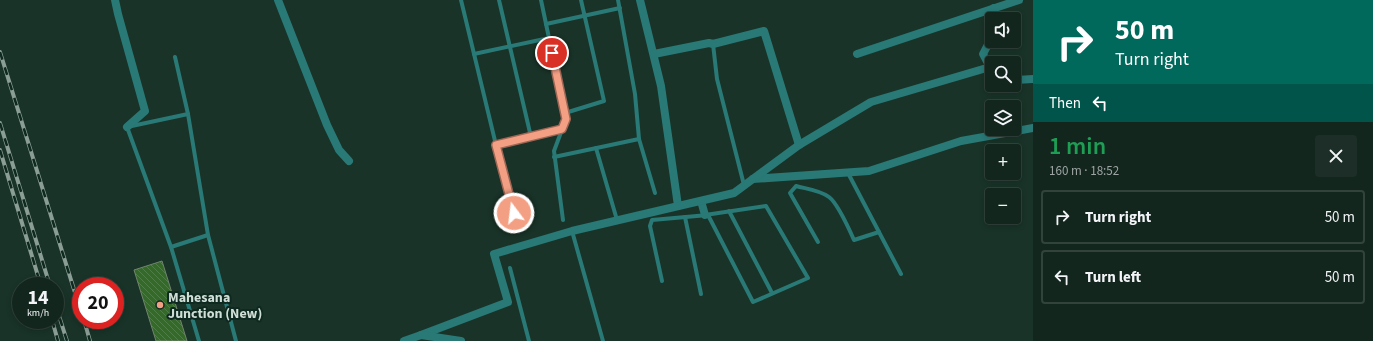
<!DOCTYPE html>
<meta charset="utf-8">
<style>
body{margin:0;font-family:"Source Sans 3",sans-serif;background:#1c2e27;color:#f1f3f6;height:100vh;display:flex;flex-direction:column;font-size:15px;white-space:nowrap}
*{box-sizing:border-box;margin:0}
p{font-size:13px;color:#9da5a4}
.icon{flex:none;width:22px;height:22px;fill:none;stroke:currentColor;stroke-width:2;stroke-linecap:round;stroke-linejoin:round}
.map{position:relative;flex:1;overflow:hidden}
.drawer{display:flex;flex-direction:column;background:#13261e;width:340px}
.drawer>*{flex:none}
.banner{background:#00695c;color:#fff;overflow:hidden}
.controls{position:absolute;left:985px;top:12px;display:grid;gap:8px}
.controls a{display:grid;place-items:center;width:36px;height:36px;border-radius:4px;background:#13261e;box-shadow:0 2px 6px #0003,0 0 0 1px #32433c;font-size:20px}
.speed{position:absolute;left:12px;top:277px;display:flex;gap:8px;font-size:20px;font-weight:700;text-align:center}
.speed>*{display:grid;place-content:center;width:52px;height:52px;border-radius:50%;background:#13261e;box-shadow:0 2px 6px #0003,0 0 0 1px #32433c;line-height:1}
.speed small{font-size:10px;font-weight:400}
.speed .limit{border:6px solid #d22;background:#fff;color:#111}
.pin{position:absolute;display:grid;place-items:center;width:34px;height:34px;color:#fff;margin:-17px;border:2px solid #fff;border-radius:50%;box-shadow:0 1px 4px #0007}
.me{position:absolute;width:44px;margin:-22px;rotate:345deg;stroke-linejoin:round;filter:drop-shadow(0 0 3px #0008)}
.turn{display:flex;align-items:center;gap:14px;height:84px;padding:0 16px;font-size:18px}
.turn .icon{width:52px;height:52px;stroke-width:2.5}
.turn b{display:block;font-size:28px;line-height:34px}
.then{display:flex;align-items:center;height:38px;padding:0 16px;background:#0003;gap:8px;font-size:15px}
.round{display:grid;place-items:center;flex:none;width:42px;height:42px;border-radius:4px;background:#1c2e27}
.overview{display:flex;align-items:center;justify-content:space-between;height:68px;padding:0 16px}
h1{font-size:24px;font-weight:600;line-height:30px;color:#1e9e55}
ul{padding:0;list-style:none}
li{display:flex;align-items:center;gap:12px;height:54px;margin:0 8px 6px;padding:0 8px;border:2px solid #32433c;border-radius:4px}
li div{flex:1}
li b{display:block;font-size:15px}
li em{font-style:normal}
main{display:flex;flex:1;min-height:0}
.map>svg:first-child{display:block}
.building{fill:url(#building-back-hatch);stroke:#72846f}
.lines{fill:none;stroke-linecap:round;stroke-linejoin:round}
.service{stroke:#297976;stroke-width:4}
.minor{stroke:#297976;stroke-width:8}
.rail-casing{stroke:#8b9e95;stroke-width:4}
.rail{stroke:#0e291f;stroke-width:2.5;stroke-dasharray:8;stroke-linecap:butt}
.route-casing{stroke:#9e6755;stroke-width:10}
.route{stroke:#f39f83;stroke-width:7}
.poi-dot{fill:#f39f83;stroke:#0e291f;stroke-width:1.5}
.labels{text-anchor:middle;stroke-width:4;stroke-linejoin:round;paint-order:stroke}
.poi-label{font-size:14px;font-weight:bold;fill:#cfdfd7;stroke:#0e291f;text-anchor:start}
</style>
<main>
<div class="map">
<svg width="1033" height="341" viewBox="0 0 1033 341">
<defs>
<pattern id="building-back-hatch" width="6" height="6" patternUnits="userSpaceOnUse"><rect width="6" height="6" fill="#34692a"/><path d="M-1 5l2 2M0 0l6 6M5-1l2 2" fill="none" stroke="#507e48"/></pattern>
</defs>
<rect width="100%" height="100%" fill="#193328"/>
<polygon class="building" points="162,261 187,341 156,341 134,270"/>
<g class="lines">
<g class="service">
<polyline points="461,0 496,145 562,129"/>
<polyline points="499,0 531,137"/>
<polyline points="541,0 566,119 554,151 563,220"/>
<polyline points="546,24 620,8"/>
<polyline points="713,44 717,79 744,185"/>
<polyline points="474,54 549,38"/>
<polyline points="175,57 188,114 208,235 236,341"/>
<polyline points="565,113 604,101 581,0"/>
<polyline points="188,114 127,127 171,247 199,341"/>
<polyline points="639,139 655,193"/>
<polyline points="496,145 517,227"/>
<polyline points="596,148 617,220"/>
<polyline points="554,157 639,139 635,94 618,0"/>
<polyline points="848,173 901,274"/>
<polyline points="729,211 772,293"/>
<polyline points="685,217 701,294"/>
<polyline points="572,231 603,341"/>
<path d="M818 242 790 193 796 186C807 189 820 190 829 197 837 203 850 231 854 240L879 232"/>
<polyline points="171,247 208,235"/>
<polyline points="510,268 529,341"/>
<polyline points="662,281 650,226 652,220 708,215 753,302 808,278 766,206 705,215"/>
</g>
<g class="minor">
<polyline points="115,0 118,14 145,111 127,127"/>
<polyline points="278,0 327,125 339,150 349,161"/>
<polyline points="640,0 661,86 678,206"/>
<polyline points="994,19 994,8"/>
<polyline points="992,37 983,54 992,71"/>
<polyline points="654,54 709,43 713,44 764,31 799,145"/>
<polyline points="857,54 1019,0"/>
<polyline points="1014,80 1033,79"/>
<polyline points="753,179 869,171 961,141 1033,128"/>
<polyline points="701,201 705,215"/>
<polyline points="421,335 508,302 494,254 572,231 734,193 799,145 871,102 990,67"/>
<polyline points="404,341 421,335 461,341"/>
</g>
<defs>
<g id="rail">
<polyline points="0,52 81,312"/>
<polyline points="0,123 50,286"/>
<polyline points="0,150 41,286"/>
<polyline points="55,303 67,341"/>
<polyline points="52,320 58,341"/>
<polyline points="84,320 90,341"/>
</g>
</defs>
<use href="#rail" class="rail-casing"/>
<use href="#rail" class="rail"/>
</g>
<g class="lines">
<defs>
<polyline id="route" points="514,213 496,145 562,129 566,119 552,53"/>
</defs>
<use href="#route" class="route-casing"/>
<use href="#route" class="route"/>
</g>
<circle class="poi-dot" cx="160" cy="305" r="4"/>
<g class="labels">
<g class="poi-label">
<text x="168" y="302">Mahesana<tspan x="168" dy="16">Junction (New)</tspan></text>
</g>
</g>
</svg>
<div class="controls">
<a><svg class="icon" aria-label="sound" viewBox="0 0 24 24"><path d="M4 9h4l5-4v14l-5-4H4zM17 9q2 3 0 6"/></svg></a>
<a><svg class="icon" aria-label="search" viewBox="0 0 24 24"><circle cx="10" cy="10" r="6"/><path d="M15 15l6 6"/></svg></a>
<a><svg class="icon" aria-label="layers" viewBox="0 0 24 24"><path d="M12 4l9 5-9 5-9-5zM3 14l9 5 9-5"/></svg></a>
<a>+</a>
<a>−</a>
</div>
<div class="speed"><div>14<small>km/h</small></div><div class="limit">20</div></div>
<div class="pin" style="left:552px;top:53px;background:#d93025"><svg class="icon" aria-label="arrive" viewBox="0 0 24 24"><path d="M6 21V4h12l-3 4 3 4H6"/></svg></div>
<svg class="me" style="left:514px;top:213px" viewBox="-20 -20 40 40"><circle r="17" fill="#f39f83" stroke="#fff" stroke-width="3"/><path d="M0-11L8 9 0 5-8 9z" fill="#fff"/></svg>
</div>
<section class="drawer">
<div class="banner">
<div class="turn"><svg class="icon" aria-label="right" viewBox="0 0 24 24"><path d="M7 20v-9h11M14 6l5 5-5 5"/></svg><div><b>50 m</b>Turn right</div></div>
<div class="then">Then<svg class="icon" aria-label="left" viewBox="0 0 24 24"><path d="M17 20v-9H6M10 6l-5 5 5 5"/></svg></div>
</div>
<div class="overview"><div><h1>1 min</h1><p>160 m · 18:52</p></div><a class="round"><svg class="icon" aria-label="close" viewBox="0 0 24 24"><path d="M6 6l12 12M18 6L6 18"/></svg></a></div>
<ul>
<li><svg class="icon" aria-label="right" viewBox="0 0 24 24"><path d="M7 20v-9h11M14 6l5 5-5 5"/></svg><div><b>Turn right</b></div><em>50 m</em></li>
<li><svg class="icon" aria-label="left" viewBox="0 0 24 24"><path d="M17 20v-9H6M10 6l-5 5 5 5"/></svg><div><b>Turn left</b></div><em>50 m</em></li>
</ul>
</section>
</main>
